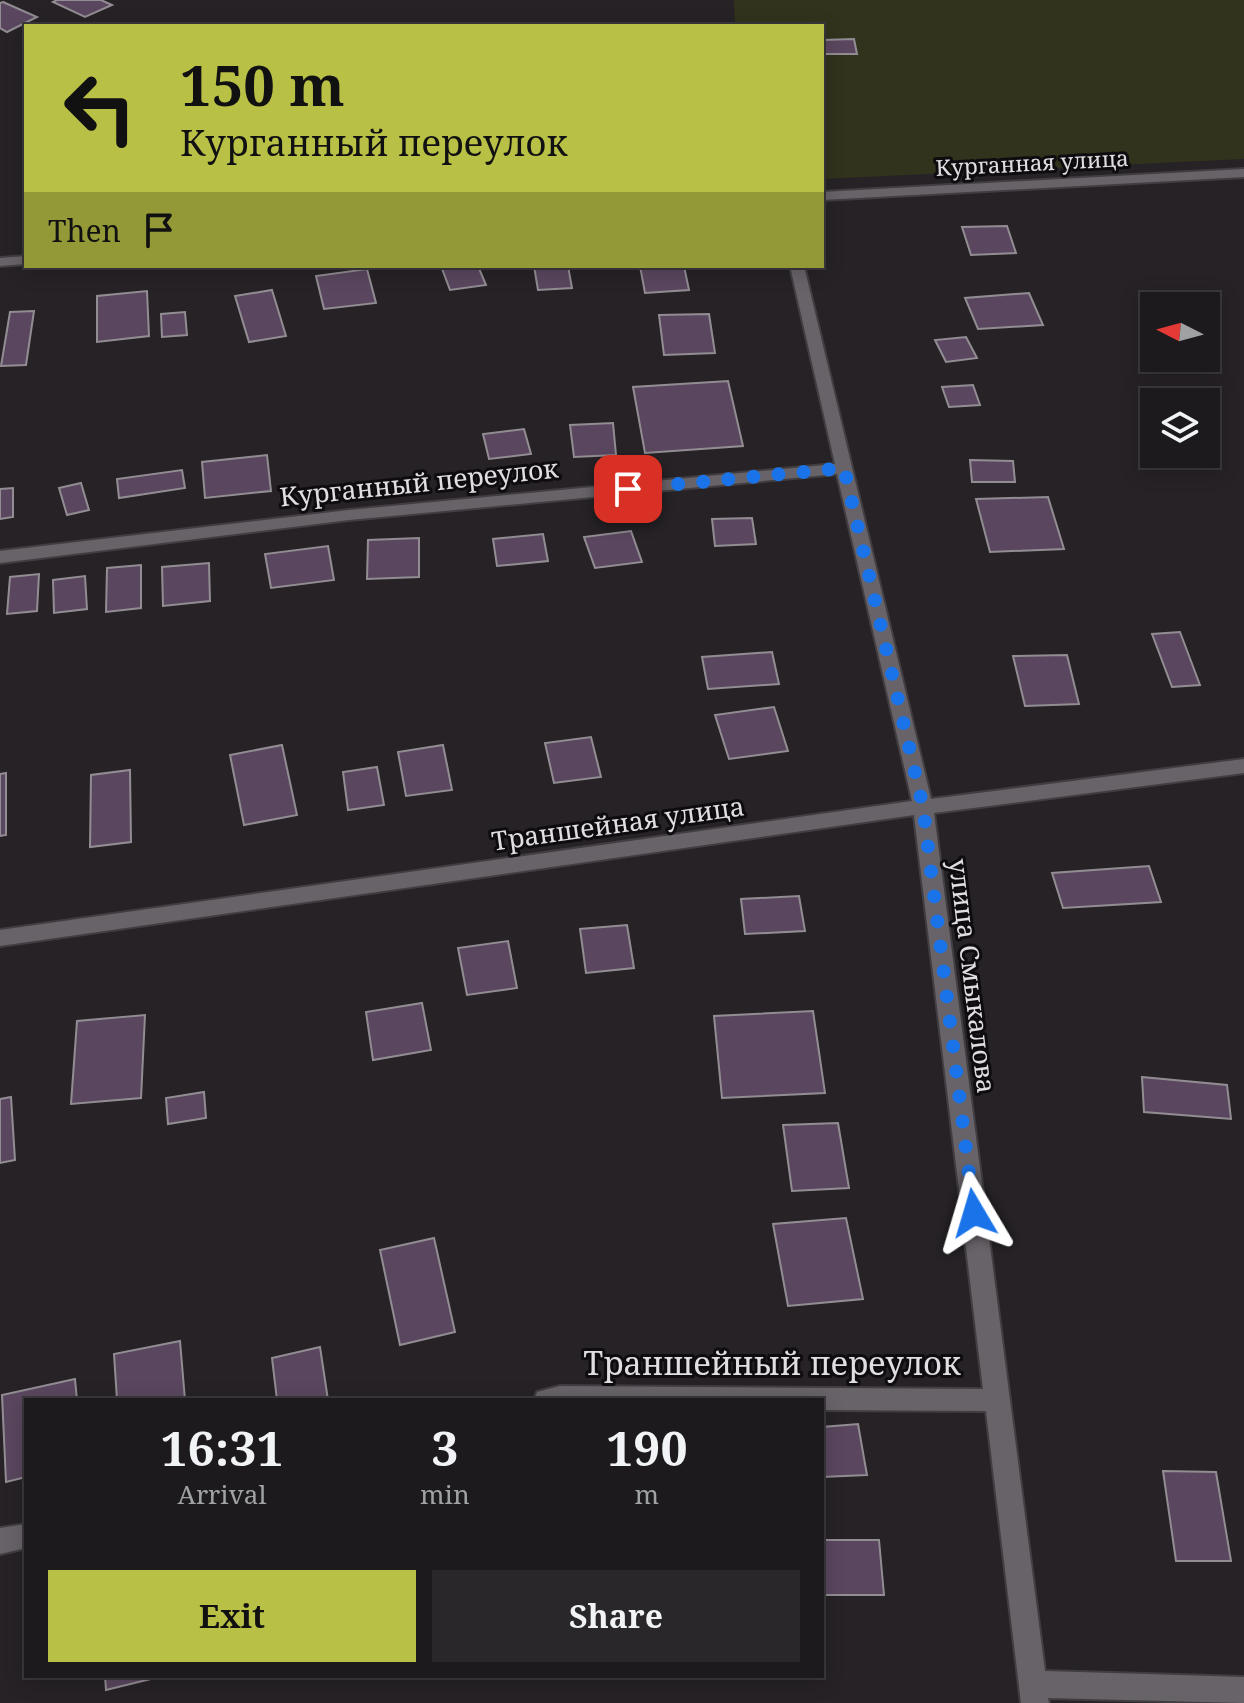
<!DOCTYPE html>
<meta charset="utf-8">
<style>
body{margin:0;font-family:"Noto Serif",serif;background:#292729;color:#f1f3f6;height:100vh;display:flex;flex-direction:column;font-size:30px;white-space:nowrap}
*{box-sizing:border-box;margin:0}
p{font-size:26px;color:#a0a1a3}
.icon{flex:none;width:44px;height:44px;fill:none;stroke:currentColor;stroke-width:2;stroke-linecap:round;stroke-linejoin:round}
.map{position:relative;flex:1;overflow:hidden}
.panel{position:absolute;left:24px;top:1398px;width:800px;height:280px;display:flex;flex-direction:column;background:#1c1a1c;border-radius:0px;box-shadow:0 4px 20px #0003,0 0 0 2px #3a383b}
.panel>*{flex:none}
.guide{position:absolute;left:24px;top:24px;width:800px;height:244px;border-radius:0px;box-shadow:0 4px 20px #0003,0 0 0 2px #3a383b;background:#b9c046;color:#111;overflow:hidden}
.needle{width:52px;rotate:276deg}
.tools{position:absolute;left:1140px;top:292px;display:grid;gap:16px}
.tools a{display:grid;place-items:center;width:80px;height:80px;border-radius:0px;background:#1c1a1c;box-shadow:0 4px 20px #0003,0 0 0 2px #3a383b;font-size:40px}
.pin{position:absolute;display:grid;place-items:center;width:68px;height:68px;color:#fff;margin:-34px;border-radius:16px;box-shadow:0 4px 12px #0006}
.me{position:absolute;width:88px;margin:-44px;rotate:353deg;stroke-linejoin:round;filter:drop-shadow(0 0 6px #0008)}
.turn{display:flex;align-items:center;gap:28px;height:168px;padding:0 24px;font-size:36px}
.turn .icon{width:104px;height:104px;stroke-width:2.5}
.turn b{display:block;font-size:56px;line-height:68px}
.then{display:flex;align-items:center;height:76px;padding:0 24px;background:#0003;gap:16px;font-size:30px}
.eta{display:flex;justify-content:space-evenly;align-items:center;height:136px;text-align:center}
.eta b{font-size:48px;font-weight:700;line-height:56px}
.button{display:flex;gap:16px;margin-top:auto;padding:16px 24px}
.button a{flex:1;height:92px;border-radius:0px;background:#b9c046;color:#111;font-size:32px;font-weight:700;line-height:92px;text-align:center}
.button a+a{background:#292729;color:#f1f3f6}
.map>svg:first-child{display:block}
.green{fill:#31331d}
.building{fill:#5a475f;stroke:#918d92;stroke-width:2}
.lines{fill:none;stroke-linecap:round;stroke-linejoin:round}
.street-casing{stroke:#413e41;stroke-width:4}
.street{fill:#686369;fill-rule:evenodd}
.route{stroke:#1a73e8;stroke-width:14;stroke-dasharray:0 25.2}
.labels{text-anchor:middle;stroke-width:6;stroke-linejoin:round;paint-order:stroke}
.far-street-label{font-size:22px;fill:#e1dee1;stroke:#0e0c0e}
.street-label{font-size:26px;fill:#e1dee1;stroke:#0e0c0e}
.near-street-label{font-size:32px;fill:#e1dee1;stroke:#0e0c0e}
</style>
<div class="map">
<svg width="1244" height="1703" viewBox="0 0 1244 1703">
<rect width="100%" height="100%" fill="#262226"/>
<polygon class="green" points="734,0 1244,0 1244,159 822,179 822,26 735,26"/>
<g class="building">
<polygon points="57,0 101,0 112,5 85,17 53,2"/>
<polygon points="3,2 37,17 7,32 0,28 0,3"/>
<polygon points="854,39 857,54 822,54 822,40"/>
<polygon points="1007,226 1016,253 971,255 962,227"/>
<polygon points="441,266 478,266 486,285 450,290"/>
<polygon points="534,266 568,266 572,288 538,290"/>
<polygon points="640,266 684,266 689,290 645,293"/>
<polygon points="367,269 376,303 324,309 316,276"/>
<polygon points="272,290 286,336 249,342 235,296"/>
<polygon points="147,291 149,336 97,342 97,296"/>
<polygon points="1029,293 1043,325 978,329 965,298"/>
<polygon points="34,311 26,365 1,366 10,312"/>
<polygon points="185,312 187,335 162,337 161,314"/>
<polygon points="709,314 715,353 664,355 659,315"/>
<polygon points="966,337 977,358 946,362 935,340"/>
<polygon points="728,381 743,446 645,453 633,387"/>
<polygon points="973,385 980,405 949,407 942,387"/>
<polygon points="613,423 616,455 574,457 570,425"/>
<polygon points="524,429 531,454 489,459 483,434"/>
<polygon points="267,455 271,491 205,498 202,462"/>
<polygon points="970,460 1013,461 1015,482 972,482"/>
<polygon points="182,470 185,488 119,498 117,479"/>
<polygon points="81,483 89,510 67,515 59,488"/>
<polygon points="13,488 13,517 0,519 0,489"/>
<polygon points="1048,497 1064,549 990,552 976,499"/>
<polygon points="752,518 756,544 715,546 712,519"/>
<polygon points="631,531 642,562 595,568 584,537"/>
<polygon points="543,534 548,561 497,566 493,539"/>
<polygon points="419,538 419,577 367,579 368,540"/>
<polygon points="328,546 334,580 271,588 265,554"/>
<polygon points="209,563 210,601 163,606 162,567"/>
<polygon points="141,565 141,608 106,612 107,568"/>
<polygon points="39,574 37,611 7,614 10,577"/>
<polygon points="85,576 87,609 54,613 53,580"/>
<polygon points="1180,632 1200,685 1172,687 1152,634"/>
<polygon points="772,652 779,684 708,689 702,657"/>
<polygon points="1067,655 1079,704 1025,706 1013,656"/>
<polygon points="774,707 788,751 729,759 715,715"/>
<polygon points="591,737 601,777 554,783 545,743"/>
<polygon points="282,745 297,815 244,825 230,755"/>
<polygon points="443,745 452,790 406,796 398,752"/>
<polygon points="377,767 384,805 348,810 343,772"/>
<polygon points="130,770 131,842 90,847 91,775"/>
<polygon points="6,773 6,835 0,836 0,774"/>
<polygon points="1149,866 1161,902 1063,908 1052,873"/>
<polygon points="799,896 805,931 745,934 741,899"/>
<polygon points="627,925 634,968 586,973 580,929"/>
<polygon points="508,941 517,988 467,995 458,948"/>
<polygon points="422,1003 431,1050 373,1060 366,1012"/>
<polygon points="813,1011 825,1093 722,1098 714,1016"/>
<polygon points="145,1015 141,1098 71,1104 77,1021"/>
<polygon points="1142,1077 1227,1085 1231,1119 1144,1112"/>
<polygon points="204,1092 206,1118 168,1124 166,1098"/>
<polygon points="11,1097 15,1160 0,1163 0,1099"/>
<polygon points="838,1123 849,1188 792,1191 783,1125"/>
<polygon points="846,1218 863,1299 788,1306 773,1224"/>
<polygon points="434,1238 455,1332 400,1345 380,1250"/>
<polygon points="180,1341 185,1400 117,1400 114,1354"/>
<polygon points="320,1347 328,1400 277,1400 272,1358"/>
<polygon points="75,1379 77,1400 26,1400 26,1477 6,1482 2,1395"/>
<polygon points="858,1424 867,1475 822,1477 822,1427"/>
<polygon points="1163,1471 1216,1472 1231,1561 1176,1561"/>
<polygon points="822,1540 879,1540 884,1595 822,1595"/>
<polygon points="105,1676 163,1676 106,1690"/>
</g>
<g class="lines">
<defs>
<g id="street">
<polygon points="1244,169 1244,177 822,200 822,192"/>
<polygon points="26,256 26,264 0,266 0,258"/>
<polygon points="790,266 804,266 931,799 1244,759 1244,773 934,813 1045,1671 1244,1677 1244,1703 1048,1698 1049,1703 1021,1703 986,1411 822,1410 822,1400 534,1400 537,1392 560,1386 983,1389 914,815 0,946 0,930 912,801 837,474 349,520 0,563 0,551 349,510 835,464"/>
<polygon points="26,1524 26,1548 0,1554 0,1528"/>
</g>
</defs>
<use href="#street" class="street-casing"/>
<use href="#street" class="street"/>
</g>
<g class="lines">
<polyline class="route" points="628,489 844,468 923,807 974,1213"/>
</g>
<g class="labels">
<g class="far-street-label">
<text transform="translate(1032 163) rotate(-3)" y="8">Курганная улица</text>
</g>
<g class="street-label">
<text transform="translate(419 483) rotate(-6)" y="9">Курганный переулок</text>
<text transform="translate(618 824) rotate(-8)" y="9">Траншейная улица</text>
<text transform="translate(972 976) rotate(83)" y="9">улица Смыкалова</text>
</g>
<g class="near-street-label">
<text x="772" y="1375">Траншейный переулок</text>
</g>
</g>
</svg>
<div class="tools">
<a><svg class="needle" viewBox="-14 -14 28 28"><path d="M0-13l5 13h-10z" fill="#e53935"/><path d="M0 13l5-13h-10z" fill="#a0a1a3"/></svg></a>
<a><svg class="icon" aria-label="layers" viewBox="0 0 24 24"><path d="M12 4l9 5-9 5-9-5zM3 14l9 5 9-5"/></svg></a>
</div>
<div class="pin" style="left:628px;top:489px;background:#d93025"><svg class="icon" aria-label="arrive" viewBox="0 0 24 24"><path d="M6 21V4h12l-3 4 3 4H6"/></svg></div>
<svg class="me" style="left:974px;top:1213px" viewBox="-20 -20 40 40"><path d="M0-17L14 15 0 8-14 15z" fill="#1a73e8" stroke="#fff" stroke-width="4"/></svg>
<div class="guide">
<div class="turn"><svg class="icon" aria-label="left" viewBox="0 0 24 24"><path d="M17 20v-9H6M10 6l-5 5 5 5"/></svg><div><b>150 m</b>Курганный переулок</div></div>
<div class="then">Then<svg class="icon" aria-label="arrive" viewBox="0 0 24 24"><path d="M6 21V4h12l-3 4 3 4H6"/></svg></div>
</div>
<section class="panel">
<div class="eta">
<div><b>16:31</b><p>Arrival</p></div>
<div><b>3</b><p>min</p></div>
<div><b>190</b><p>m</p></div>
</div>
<div class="button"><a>Exit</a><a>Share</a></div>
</section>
</div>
